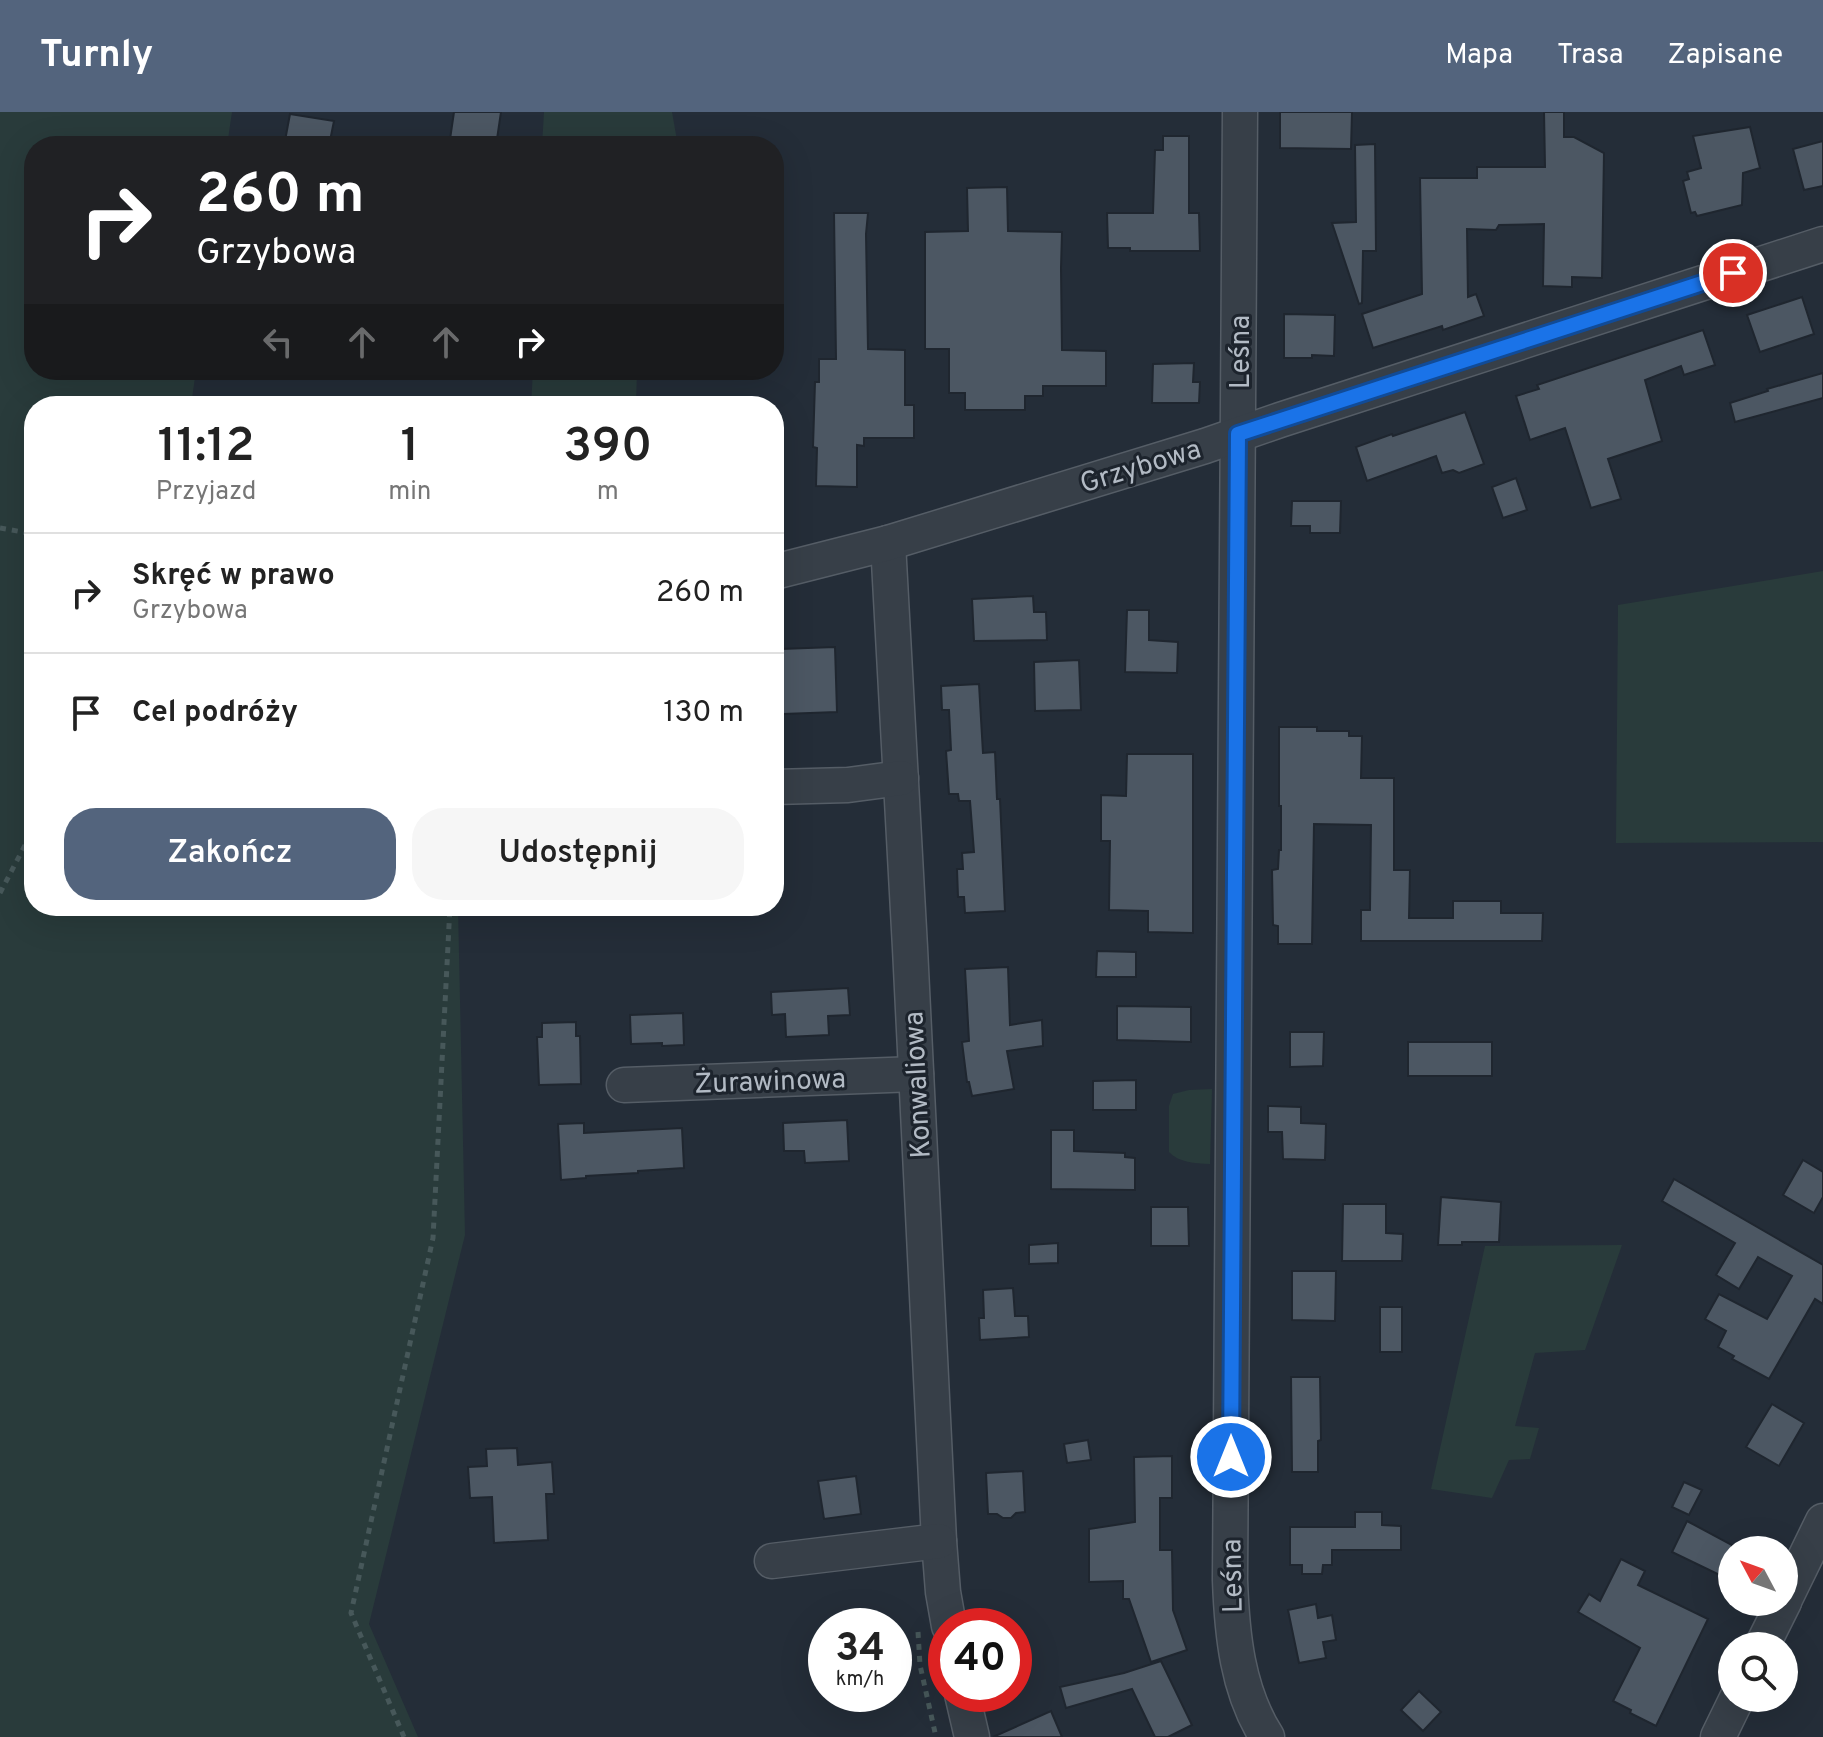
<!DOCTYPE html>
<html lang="pl">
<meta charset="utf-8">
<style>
body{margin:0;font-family:Overpass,sans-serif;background:#f6f6f6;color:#222;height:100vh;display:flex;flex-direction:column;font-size:30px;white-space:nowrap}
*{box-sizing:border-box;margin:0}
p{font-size:26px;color:#767676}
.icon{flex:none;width:44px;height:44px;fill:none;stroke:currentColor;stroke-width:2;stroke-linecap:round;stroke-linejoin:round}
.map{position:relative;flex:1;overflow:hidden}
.details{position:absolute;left:24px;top:284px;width:760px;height:520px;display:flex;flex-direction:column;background:#fff;border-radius:32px;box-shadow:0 8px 32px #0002}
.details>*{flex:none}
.hud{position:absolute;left:24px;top:24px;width:760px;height:244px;border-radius:32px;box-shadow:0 8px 32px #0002;background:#202124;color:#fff;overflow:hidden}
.needle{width:52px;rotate:311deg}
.fabs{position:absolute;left:1718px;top:1424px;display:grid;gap:16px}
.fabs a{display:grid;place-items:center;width:80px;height:80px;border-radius:50%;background:#fff;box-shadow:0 8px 32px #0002;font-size:40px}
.speed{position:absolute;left:808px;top:1496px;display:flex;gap:16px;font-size:40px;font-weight:700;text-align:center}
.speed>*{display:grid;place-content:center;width:104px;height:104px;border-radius:50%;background:#fff;box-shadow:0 8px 32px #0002;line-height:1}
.speed small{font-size:20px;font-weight:400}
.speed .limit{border:12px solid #d22;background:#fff;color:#111}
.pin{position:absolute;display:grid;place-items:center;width:68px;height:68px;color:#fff;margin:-34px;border:4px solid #fff;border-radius:50%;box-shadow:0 2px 8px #0007}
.me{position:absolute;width:88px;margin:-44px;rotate:0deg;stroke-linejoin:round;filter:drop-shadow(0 0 6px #0008)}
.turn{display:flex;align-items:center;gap:28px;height:168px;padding:0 40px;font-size:36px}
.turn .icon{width:104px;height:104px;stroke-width:2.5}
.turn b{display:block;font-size:56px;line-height:68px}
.lanes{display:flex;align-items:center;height:76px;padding:0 40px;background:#0003;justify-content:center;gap:40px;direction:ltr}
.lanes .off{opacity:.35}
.eta{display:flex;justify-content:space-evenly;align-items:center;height:136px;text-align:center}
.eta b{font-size:48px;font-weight:600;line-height:56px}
.primary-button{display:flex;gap:16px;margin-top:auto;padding:16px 40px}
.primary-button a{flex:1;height:92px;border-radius:32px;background:#53647d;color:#fff;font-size:32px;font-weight:600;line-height:92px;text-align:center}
.primary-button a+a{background:#f6f6f6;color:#222}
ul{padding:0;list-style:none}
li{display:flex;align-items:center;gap:24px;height:120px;padding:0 40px;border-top:2px solid #e0e0e0}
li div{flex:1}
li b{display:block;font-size:30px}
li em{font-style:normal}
header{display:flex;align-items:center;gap:48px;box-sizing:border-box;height:112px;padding:0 40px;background:#53647d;color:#fff}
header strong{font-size:38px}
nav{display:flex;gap:44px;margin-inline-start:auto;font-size:28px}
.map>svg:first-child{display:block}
.green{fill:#293b3b}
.building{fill:#4c5763;stroke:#1f262f;stroke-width:2}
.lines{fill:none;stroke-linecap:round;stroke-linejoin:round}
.minor-casing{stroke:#555d66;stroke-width:37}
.path{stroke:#47585a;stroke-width:5;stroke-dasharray:6 6;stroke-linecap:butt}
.minor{stroke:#373f48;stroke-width:34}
.route-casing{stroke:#114b97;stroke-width:20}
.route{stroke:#1a73e8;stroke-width:14}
.labels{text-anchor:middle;stroke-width:6;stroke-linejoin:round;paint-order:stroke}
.street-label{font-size:28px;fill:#b2bac4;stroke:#1d242d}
</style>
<header>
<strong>Turnly</strong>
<nav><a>Mapa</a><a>Trasa</a><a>Zapisane</a></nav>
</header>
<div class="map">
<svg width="1823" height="1625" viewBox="0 0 1823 1625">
<rect width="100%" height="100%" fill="#242d38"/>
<g class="green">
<polygon points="0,0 232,0 227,34 34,34 34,258 196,258 191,294 34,294 34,794 458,794 465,1123 369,1512 418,1625 0,1625"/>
<polygon points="544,0 672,0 678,34 542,34"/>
<polygon points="533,258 637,258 636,294 531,294"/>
<polygon points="1823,459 1823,730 1616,731 1618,493"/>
<path d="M1212 977 1210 1052C1194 1051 1180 1051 1169 1040V994L1173 982 1189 978Z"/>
<polygon points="1622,1133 1585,1238 1535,1241 1515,1314 1539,1316 1530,1347 1509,1348 1492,1386 1431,1377 1485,1134"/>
</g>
<g class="building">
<polygon points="454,0 501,0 496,34 449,34"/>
<polygon points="1280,0 1352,0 1351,37 1280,36"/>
<polygon points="1544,0 1564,0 1564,25 1574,25 1604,41 1602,166 1572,165 1572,175 1543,174 1544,112 1499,113 1496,118 1467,117 1468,185 1476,182 1484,204 1443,218 1442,214 1373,236 1362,202 1422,182 1420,66 1477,66 1477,55 1545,55"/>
<polygon points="290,2 334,9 329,34 284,34"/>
<polygon points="1750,15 1760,56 1743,61 1742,93 1697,104 1695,100 1691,101 1683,69 1689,67 1687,60 1701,56 1693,24"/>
<polygon points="1163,24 1189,24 1189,101 1199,101 1200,139 1130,139 1130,136 1108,136 1107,101 1153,101 1155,38 1163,38"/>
<polygon points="1823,29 1823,74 1804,78 1793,37"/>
<polygon points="1375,32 1376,139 1363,139 1362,191 1359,192 1332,111 1356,110 1355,33"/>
<polygon points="1007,75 1008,119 1062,120 1061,156 1062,238 1106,239 1106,274 1043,274 1043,284 1025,284 1025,298 965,298 965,281 949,281 949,237 925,237 925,120 968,119 967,76"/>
<polygon points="834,101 868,101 866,122 868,237 905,238 905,293 914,293 914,326 864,326 864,334 857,333 857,375 816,374 817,336 813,335 815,270 819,270 819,247 836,247"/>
<polygon points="1802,185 1814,222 1760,240 1747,203"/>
<polygon points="1284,202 1335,203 1334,244 1312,243 1312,246 1284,246"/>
<polygon points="1703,218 1715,253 1684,263 1681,254 1645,268 1662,329 1608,347 1621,387 1591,396 1565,316 1530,328 1516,284 1539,277 1537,273"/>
<polygon points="1194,251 1193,270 1200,270 1199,291 1152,291 1153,252"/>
<polygon points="1823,261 1823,286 1735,310 1730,291 1768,279 1767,277"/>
<polygon points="1465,300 1484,352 1459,361 1453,358 1442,361 1436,344 1367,369 1356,335 1392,322 1393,324"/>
<polygon points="1516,366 1527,398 1503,406 1492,375"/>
<polygon points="1292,389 1341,389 1340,421 1310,421 1310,414 1291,414"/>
<polygon points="1033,484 1034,500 1046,500 1047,528 974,529 972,487"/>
<polygon points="1127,498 1149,498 1149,528 1178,530 1177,561 1125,560"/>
<polygon points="835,535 837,600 783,602 780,537"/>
<polygon points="1079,548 1081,598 1035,599 1034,550"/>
<polygon points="979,572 983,641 995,640 997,687 1000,687 1005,799 965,801 964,785 958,785 957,757 963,757 962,741 974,740 970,689 959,689 958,682 949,682 946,639 951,638 949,598 942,598 941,574"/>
<polygon points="1279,615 1317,615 1317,619 1349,619 1349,624 1362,624 1361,666 1394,666 1394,758 1410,758 1409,806 1453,806 1453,789 1501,789 1501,801 1543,801 1542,829 1361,829 1361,798 1370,798 1371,713 1314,712 1312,832 1278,832 1278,814 1273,813 1272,758 1278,757 1279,738 1281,738 1281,694 1279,694"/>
<polygon points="1127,642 1193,642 1193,821 1148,820 1148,799 1109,798 1110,729 1101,729 1101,683 1126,684"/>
<polygon points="1097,839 1136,840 1136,865 1096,865"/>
<polygon points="1008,855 1010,913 1042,908 1043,934 1007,939 1014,977 972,984 969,970 967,970 962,930 969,929 965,857"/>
<polygon points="848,876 850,903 828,904 829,923 786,925 785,902 772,903 771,880"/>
<polygon points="1117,894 1191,895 1191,930 1117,928"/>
<polygon points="683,901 684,933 662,934 662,931 631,932 630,903"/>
<polygon points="576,910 576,924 580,924 581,972 539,973 537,925 542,925 542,911"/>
<polygon points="1290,920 1324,920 1323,954 1290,955"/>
<rect x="1408" y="930" width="84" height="34"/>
<polygon points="1136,968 1136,998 1093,998 1093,969"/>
<polygon points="1268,994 1301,995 1301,1011 1326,1012 1325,1048 1283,1047 1282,1020 1268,1020"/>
<polygon points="847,1008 849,1049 805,1051 804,1039 784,1039 783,1011"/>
<polygon points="584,1011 584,1021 682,1016 684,1056 638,1059 638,1061 586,1064 586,1066 561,1068 558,1012"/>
<polygon points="1051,1018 1074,1018 1074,1039 1125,1041 1125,1045 1135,1046 1135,1078 1051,1077"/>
<polygon points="1803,1048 1823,1060 1823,1085 1814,1101 1783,1083"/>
<polygon points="1674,1067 1823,1153 1823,1192 1815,1187 1769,1267 1732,1247 1734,1244 1718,1235 1726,1219 1705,1207 1719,1182 1767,1207 1792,1164 1758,1145 1739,1177 1716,1163 1735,1131 1662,1089"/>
<polygon points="1441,1085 1501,1090 1499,1130 1462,1130 1462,1133 1438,1133"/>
<polygon points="1343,1092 1386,1092 1386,1121 1403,1122 1402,1149 1342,1149"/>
<polygon points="1151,1095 1188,1095 1189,1134 1151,1134"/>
<polygon points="1058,1131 1058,1151 1029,1152 1029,1133"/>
<polygon points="1292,1159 1336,1159 1335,1209 1292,1208"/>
<polygon points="1013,1176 1015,1204 1028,1204 1029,1225 980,1228 979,1206 984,1206 983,1178"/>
<rect x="1380" y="1195" width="22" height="45"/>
<polygon points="1291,1265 1320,1265 1321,1328 1318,1329 1318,1360 1292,1360"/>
<polygon points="1772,1292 1804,1311 1779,1354 1746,1335"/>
<polygon points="1088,1328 1091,1348 1067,1351 1064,1332"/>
<polygon points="517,1336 518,1353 552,1350 554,1382 546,1382 548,1428 494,1431 492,1385 470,1386 468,1355 487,1354 486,1337"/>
<polygon points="1172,1344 1172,1386 1160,1386 1160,1438 1172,1438 1173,1498 1187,1538 1151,1550 1129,1487 1123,1487 1123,1469 1089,1470 1089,1417 1135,1410 1134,1345"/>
<polygon points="1023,1359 1025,1400 1016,1401 1011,1406 1003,1406 997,1402 988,1402 986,1361"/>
<polygon points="856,1364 861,1402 824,1407 818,1369"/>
<polygon points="1684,1370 1702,1378 1689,1403 1672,1395"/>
<polygon points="1355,1400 1382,1400 1382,1413 1401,1414 1401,1438 1332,1438 1332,1453 1323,1453 1322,1462 1302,1462 1302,1453 1290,1453 1290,1415 1355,1415"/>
<polygon points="1687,1409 1732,1433 1732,1469 1672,1440"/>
<polygon points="1621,1447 1645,1459 1638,1473 1708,1507 1656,1614 1630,1601 1631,1598 1613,1589 1640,1536 1578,1500 1589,1482 1600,1489"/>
<polygon points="1316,1492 1318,1506 1332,1503 1336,1528 1323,1530 1326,1546 1299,1551 1288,1498"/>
<polygon points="1161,1549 1192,1613 1168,1625 1155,1625 1132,1577 1066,1596 1060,1575 1124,1561"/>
<polygon points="1419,1579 1441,1600 1423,1619 1401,1598"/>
<polygon points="1051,1599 1062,1625 993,1625"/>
</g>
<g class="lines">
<defs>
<g id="minor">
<path d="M1240 0 1230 1468C1232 1522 1237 1578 1267 1625"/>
<polyline points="888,431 910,836 939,1429 943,1480 949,1514"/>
<polyline points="774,460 888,431 1205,334 1280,308 1823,132"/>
<polyline points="774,675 848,673 901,666"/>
<polyline points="624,973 916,962"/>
<polyline points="772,1449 939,1429"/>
<polyline points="1784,1489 1823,1409"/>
<polyline points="1762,1534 1784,1490"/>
<polyline points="962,1582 972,1625"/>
<polyline points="1718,1625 1737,1586"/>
</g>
</defs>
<use href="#minor" class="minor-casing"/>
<g class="path">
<polyline points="0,416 34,422"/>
<polyline points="0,781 34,716"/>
<polyline points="918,1520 920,1553 936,1625"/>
<polyline points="404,1625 351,1501 433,1126 450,794"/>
</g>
<use href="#minor" class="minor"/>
</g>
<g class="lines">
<defs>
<polyline id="route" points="1231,1345 1238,322 1733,161"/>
</defs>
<use href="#route" class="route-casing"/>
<use href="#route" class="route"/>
</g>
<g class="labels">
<g class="street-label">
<text transform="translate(1239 240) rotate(-90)" y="10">Leśna</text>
<text transform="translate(1140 353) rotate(-17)" y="10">Grzybowa</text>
<text transform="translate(770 968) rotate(-2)" y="10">Żurawinowa</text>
<text transform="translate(916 973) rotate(-93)" y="10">Konwaliowa</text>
<text transform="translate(1231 1464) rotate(-91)" y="10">Leśna</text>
</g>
</g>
</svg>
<div class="fabs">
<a><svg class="needle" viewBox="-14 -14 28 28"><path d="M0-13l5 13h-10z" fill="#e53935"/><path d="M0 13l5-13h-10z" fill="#767676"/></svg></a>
<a><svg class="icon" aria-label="search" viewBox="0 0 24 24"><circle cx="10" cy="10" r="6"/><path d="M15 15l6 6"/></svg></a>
</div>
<div class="speed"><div>34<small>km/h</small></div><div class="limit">40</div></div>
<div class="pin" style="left:1733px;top:161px;background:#d93025"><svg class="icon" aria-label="arrive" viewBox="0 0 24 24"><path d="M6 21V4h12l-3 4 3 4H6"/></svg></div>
<svg class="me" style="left:1231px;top:1345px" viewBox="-20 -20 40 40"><circle r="17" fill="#1a73e8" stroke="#fff" stroke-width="3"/><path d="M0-11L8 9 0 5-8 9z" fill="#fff"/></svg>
<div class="hud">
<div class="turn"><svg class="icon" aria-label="right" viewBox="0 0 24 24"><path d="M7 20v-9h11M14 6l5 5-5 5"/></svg><div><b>260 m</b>Grzybowa</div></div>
<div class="lanes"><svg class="icon off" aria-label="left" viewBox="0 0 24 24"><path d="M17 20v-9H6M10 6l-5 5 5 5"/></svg><svg class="icon off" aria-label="ahead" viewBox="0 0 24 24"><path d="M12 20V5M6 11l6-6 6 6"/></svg><svg class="icon off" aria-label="ahead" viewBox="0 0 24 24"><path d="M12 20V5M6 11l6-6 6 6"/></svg><svg class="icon" aria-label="right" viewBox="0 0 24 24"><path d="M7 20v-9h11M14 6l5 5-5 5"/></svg></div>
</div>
<section class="details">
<div class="eta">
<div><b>11:12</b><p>Przyjazd</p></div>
<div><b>1</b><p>min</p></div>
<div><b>390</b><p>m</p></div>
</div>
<ul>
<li><svg class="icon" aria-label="right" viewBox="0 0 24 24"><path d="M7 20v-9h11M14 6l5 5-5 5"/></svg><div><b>Skręć w prawo</b><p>Grzybowa</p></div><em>260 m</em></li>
<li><svg class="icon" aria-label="arrive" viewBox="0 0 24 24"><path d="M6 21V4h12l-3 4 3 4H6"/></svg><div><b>Cel podróży</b></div><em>130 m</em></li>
</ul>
<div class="primary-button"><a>Zakończ</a><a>Udostępnij</a></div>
</section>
</div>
